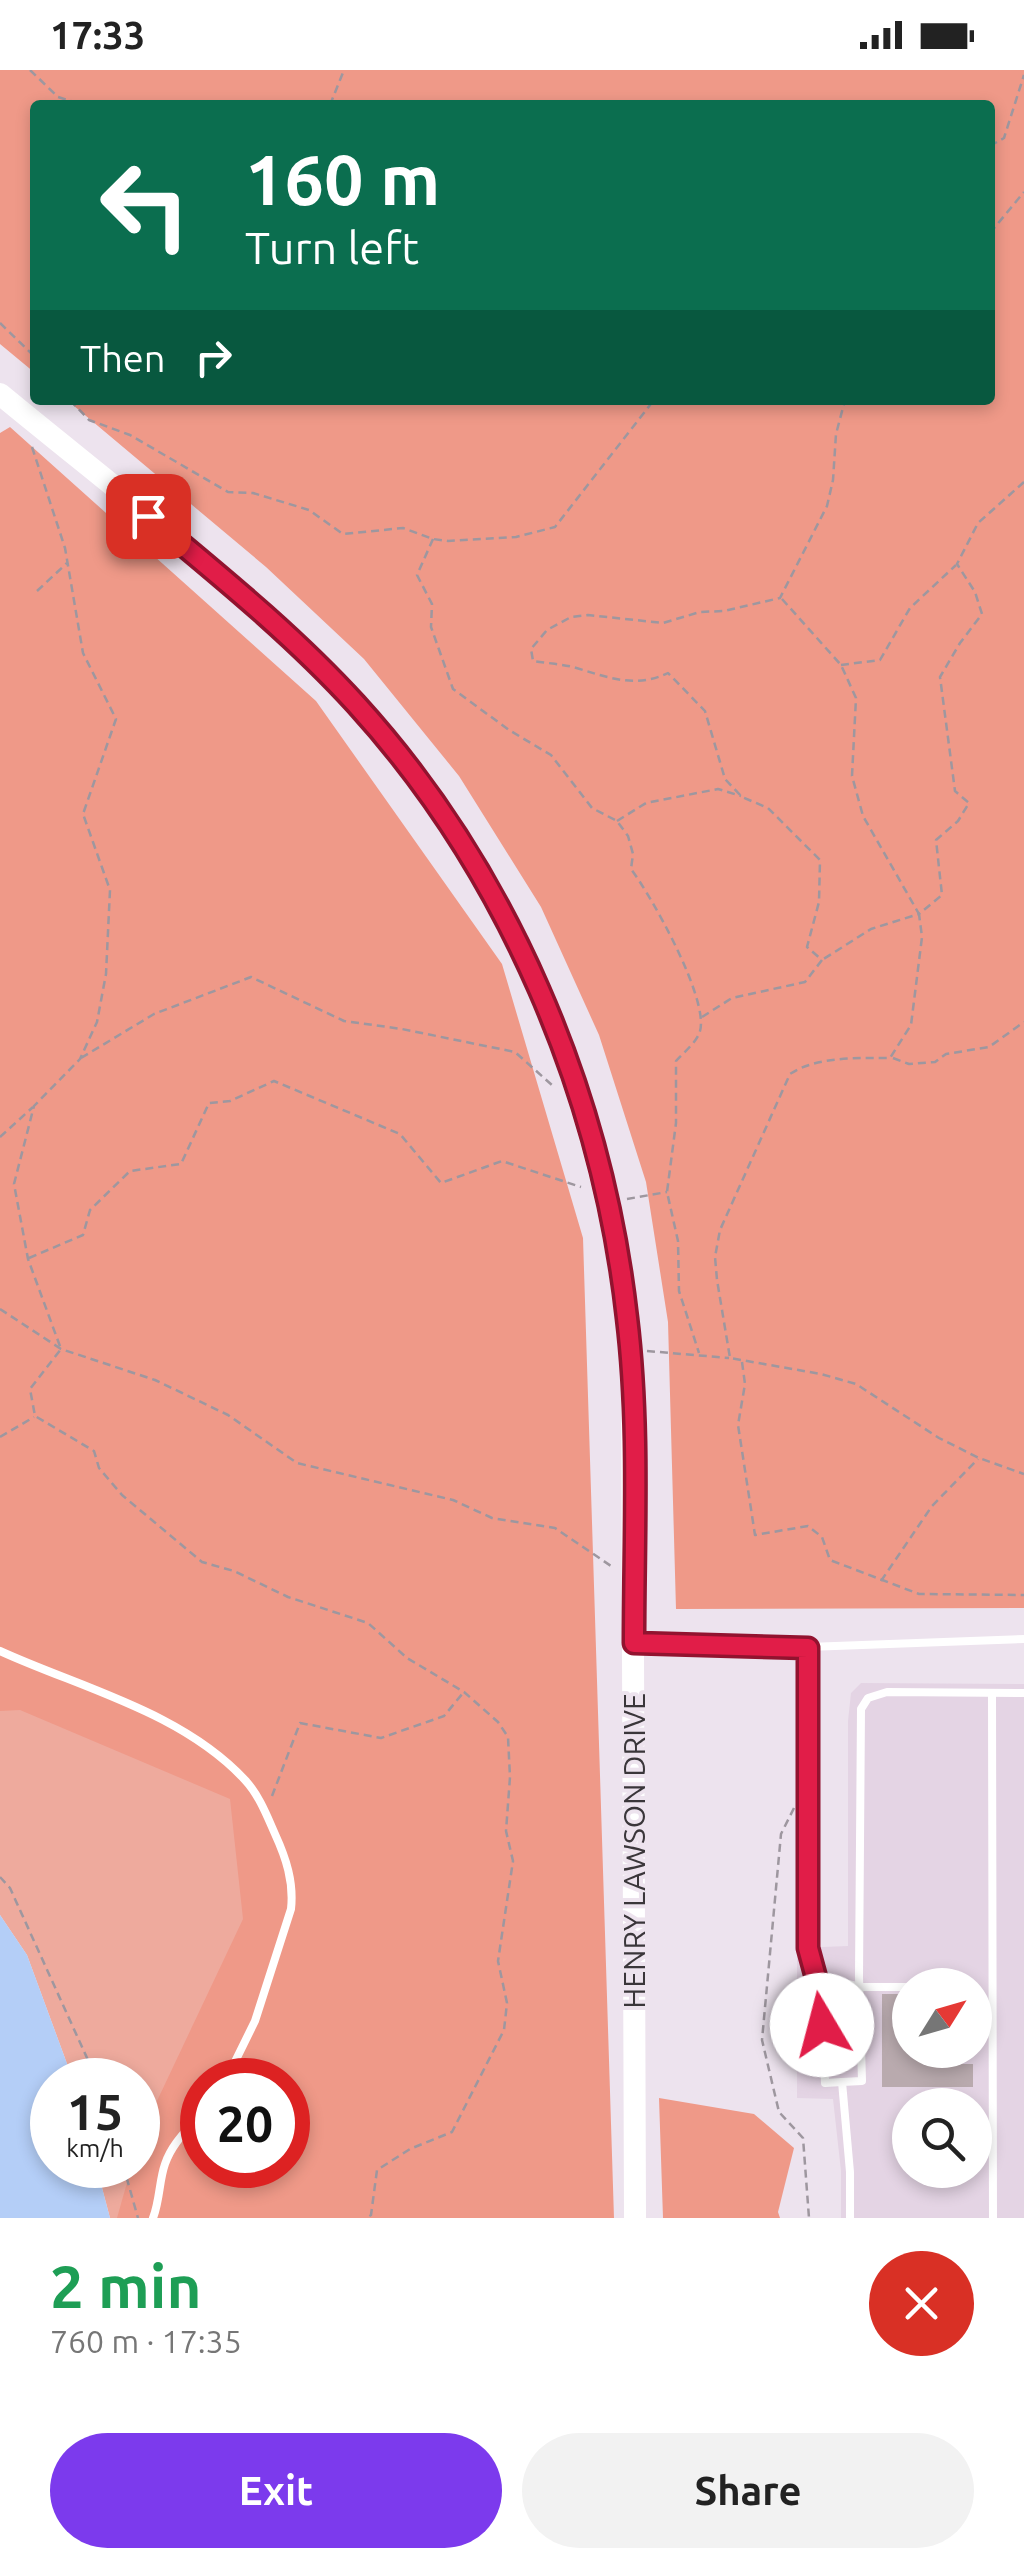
<!DOCTYPE html>
<meta charset="utf-8">
<style>
body{margin:0;font-family:Ubuntu,sans-serif;background:#f2f2f2;color:#222;height:100vh;display:flex;flex-direction:column;font-size:38px;white-space:nowrap}
*{box-sizing:border-box;margin:0}
p{font-size:32px;color:#767676}
.icon{flex:none;width:55px;height:55px;fill:none;stroke:currentColor;stroke-width:2;stroke-linecap:round;stroke-linejoin:round}
.map{position:relative;height:2148px;overflow:hidden}
.drawer{display:flex;flex-direction:column;background:#fff;flex:1}
.drawer>*{flex:none}
.hud{position:absolute;left:30px;top:30px;width:965px;height:305px;border-radius:10px;box-shadow:0 5px 15px #0003;background:#0b6e4f;color:#fff;overflow:hidden}
.needle{width:65px;rotate:53deg}
.fabs{position:absolute;left:892px;top:1898px;display:grid;gap:20px}
.fabs a{display:grid;place-items:center;width:100px;height:100px;border-radius:50%;background:#fff;box-shadow:0 5px 15px #0003;font-size:50px}
.speed{position:absolute;left:30px;top:1988px;display:flex;gap:20px;font-size:50px;font-weight:700;text-align:center}
.speed>*{display:grid;place-content:center;width:130px;height:130px;border-radius:50%;background:#fff;box-shadow:0 5px 15px #0003;line-height:1}
.speed small{font-size:25px;font-weight:400}
.speed .limit{border:15px solid #d22;background:#fff;color:#111}
.pin{position:absolute;display:grid;place-items:center;width:85px;height:85px;color:#fff;margin:-42px;border-radius:20px;box-shadow:0 5px 15px #0006}
.me{position:absolute;width:110px;margin:-55px;rotate:352deg;stroke-linejoin:round;filter:drop-shadow(0 0 8px #0008)}
.turn{display:flex;align-items:center;gap:35px;height:210px;padding:0 50px;font-size:45px}
.turn .icon{width:130px;height:130px;stroke-width:2.5}
.turn b{display:block;font-size:70px;line-height:85px}
.then{display:flex;align-items:center;height:95px;padding:0 50px;background:#0003;gap:20px;font-size:38px}
.round{display:grid;place-items:center;flex:none;width:105px;height:105px;border-radius:52px;background:#f2f2f2}
.summary{display:flex;align-items:center;justify-content:space-between;height:170px;padding:0 50px}
h1{font-size:60px;font-weight:700;line-height:75px;color:#1e9e55}
.primary-button{display:flex;gap:20px;margin-top:auto;padding:20px 50px}
.primary-button a{flex:1;height:115px;border-radius:60px;background:#7c3aed;color:#fff;font-size:40px;font-weight:700;line-height:115px;text-align:center}
.primary-button a+a{background:#f2f2f2;color:#222}
.status{display:flex;justify-content:space-between;align-items:center;height:70px;padding:0 50px;background:#fff;direction:ltr}
.status svg{height:28px;fill:currentColor}
.map>svg:first-child{display:block}
.built{fill:#e4d4e4;fill-rule:evenodd}
.green{fill:#eeaa9d}
.forest{fill:#ef9988;fill-rule:evenodd}
.water{fill:#b4cef7}
.building{fill:#b9aaae}
.lines{fill:none;stroke-linecap:round;stroke-linejoin:round}
.path{stroke:#9e979f;stroke-width:2.5;stroke-dasharray:8 5;stroke-linecap:butt}
.service{stroke:#fff;stroke-width:8}
.secondary{stroke:#fff;stroke-width:22}
.route-casing{stroke:#92132f;stroke-width:25}
.route{stroke:#e11d48;stroke-width:18}
.labels{text-anchor:middle;stroke-width:8;stroke-linejoin:round;paint-order:stroke}
.street-label{font-size:30px;fill:#3a363a;stroke:#ede3ee}
</style>
<div class="status"><b>17:33</b><svg viewBox="0 0 49 12"><path d="M0 12V9h3v3zM5 12V6h3v6zM10 12V3h3v9zM15 12V0h3v12zM26 1h20v11H26zM47 4h2v5h-2z"/></svg></div>
<div class="map">
<svg width="1024" height="2148" viewBox="0 0 1024 2148">
<rect width="100%" height="100%" fill="#ede3ee"/>
<path class="built" d="M861 1613 1024 1614V2148H841V2101L833 2029 797 2028V1878L848 1876V1651L851 1623ZM910 1915H975V1980H910ZM910 2035H975V2100H910Z"/>
<polygon class="green" points="0,1571 297,1703 202,2010 202,2095 184,2148 110,2148 96,2095 138,2095 138,2010 73,2010 27,1885 0,1845"/>
<g class="forest">
<polygon points="0,0 1024,0 1024,1538 676,1539 668,1252 646,1112 599,965 541,837 459,706 364,589 266,497 67,330 990,330 990,35 35,35 35,303 0,274"/>
<path d="M10 357 316 631 502 894 583 1168 614 2148H117L132 2095H138L139 2069 243 1849 230 1729 20 1640 0 1641V363ZM202 2010H288V2095H202Z"/>
<polygon points="659,2028 754,2044 794,2078 778,2142 780,2148 663,2148"/>
</g>
<polygon class="water" points="0,1845 27,1885 73,2010 52,2010 52,2095 96,2095 110,2148 0,2148"/>
<polygon class="building" points="882,1924 910,1924 910,1980 942,1980 942,1994 973,1994 973,2017 882,2017"/>
<g class="lines">
<g class="path">
<polyline points="30,0 58,27 83,35"/>
<polyline points="330,35 344,0"/>
<polyline points="990,76 1004,68 1024,5"/>
<polyline points="990,163 1024,122"/>
<polyline points="0,253 35,287"/>
<polyline points="70,330 89,350 130,365 228,422 253,423 309,440 343,464 403,458 433,469 448,471 516,467 555,457 654,330"/>
<polyline points="32,377 65,478 83,583 116,649 83,744 110,820 106,904 97,952 80,989 34,1036 14,1114 28,1189 61,1279 30,1319 35,1346 94,1381 99,1398 122,1425 202,1492 234,1501 288,1527 368,1553 407,1588 464,1622 498,1652 508,1667 510,1707 506,1761 513,1791 498,1891 507,1933 504,1960 452,2062 410,2079 377,2100 371,2145 366,2148"/>
<path d="M1024 412 978 453 957 494 975 522 982 544 960 573 940 607 955 721 969 733 958 751 936 770 942 825 919 844 922 867 911 955 890 988C859 988 817 986 790 1004L720 1160 715 1187 717 1210 730 1288 821 1304 856 1314 939 1368 979 1388 1024 1404"/>
<path d="M433 469 417 505 432 534 431 557 453 619 509 660 551 685 592 738 617 751 628 766 633 784 631 799C652 827 709 929 700 961 697 972 684 982 676 991V1053L667 1122 678 1171 679 1221 699 1283"/>
<polyline points="37,521 67,493"/>
<polyline points="782,529 841,595 856,628 852,706 863,746 919,844 871,859 822,890"/>
<polyline points="841,595 880,590 910,538 956,495"/>
<polyline points="617,751 646,733 718,719 741,726"/>
<path d="M702 947 732 928 805 912 822 890 807 877 819 832 820 790 768 738 742 727 725 709 705 641 668 603C635 619 607 607 573 597 560 594 546 593 533 591L531 579 547 560 571 547 588 545 663 553 700 542 724 541 780 528 827 436 833 410 836 364 845 330"/>
<polyline points="81,988 154,944 251,907 344,951 402,959 515,982 553,1016"/>
<polyline points="893,988 909,994 935,992 946,984 989,977 1024,952"/>
<polyline points="0,1067 33,1037"/>
<polyline points="627,1129 667,1122"/>
<polyline points="29,1188 83,1165 90,1140 130,1101 181,1094 209,1033 230,1031 274,1011 400,1064 441,1113 502,1091 581,1117"/>
<polyline points="0,1239 61,1279 155,1310 228,1345 297,1393 453,1430 492,1448 555,1458 614,1498"/>
<polyline points="647,1281 729,1288"/>
<polyline points="742,1292 745,1314 738,1355 755,1465 808,1456 822,1467 830,1490 919,1524 1024,1525"/>
<polyline points="0,1367 34,1347"/>
<polyline points="881,1511 932,1436 978,1389"/>
<polyline points="272,1726 300,1653 381,1668 444,1646 463,1623"/>
<polyline points="794,1738 781,1764 762,1970 779,2042 803,2068 809,2148"/>
<polyline points="0,1807 10,1818 97,2010"/>
<polyline points="123,2095 138,2148"/>
</g>
<g class="service">
<polyline points="634,1573 808,1577 1024,1569"/>
<polyline points="808,1577 808,1878 821,1926 825,2013 842,2012 850,2102 850,2148"/>
<path d="M0 1581C81 1618 182 1642 245 1710 259 1725 267 1746 275 1764 286 1788 294 1812 291 1839L255 1951 226 2010"/>
<polyline points="992,1623 993,2148"/>
<polyline points="816,1906 860,1917 910,1917"/>
<polyline points="949,1980 949,1986"/>
<polyline points="842,2012 862,2011 859,1906 861,1639 868,1628 887,1622 1024,1623"/>
<path d="M153 2148C160 2130 159 2111 165 2094 172 2073 189 2058 202 2042"/>
</g>
<path class="secondary" d="M0 324C114 418 234 508 337 614 516 799 610 1049 632 1301L635 2148"/>
</g>
<g class="lines">
<defs>
<path id="route" d="M148 446C220 506 293 565 356 634 508 801 602 1024 627 1248 640 1355 634 1465 634 1573L808 1578V1878L821 1926 822 1955"/>
</defs>
<use href="#route" class="route-casing"/>
<use href="#route" class="route"/>
</g>
<g class="labels">
<g class="street-label">
<text transform="translate(635 1781) rotate(-90)" y="10">HENRY LAWSON DRIVE</text>
</g>
</g>
</svg>
<div class="fabs">
<a><svg class="needle" viewBox="-14 -14 28 28"><path d="M0-13l5 13h-10z" fill="#e53935"/><path d="M0 13l5-13h-10z" fill="#767676"/></svg></a>
<a><svg class="icon" aria-label="search" viewBox="0 0 24 24"><circle cx="10" cy="10" r="6"/><path d="M15 15l6 6"/></svg></a>
</div>
<div class="speed"><div>15<small>km/h</small></div><div class="limit">20</div></div>
<div class="pin" style="left:148px;top:446px;background:#d93025"><svg class="icon" aria-label="arrive" viewBox="0 0 24 24"><path d="M6 21V4h12l-3 4 3 4H6"/></svg></div>
<svg class="me" style="left:822px;top:1955px" viewBox="-20 -20 40 40"><circle r="19" fill="#fff"/><path d="M0-13L10 11 0 6-10 11z" fill="#e11d48"/></svg>
<div class="hud">
<div class="turn"><svg class="icon" aria-label="left" viewBox="0 0 24 24"><path d="M17 20v-9H6M10 6l-5 5 5 5"/></svg><div><b>160 m</b>Turn left</div></div>
<div class="then">Then<svg class="icon" aria-label="right" viewBox="0 0 24 24"><path d="M7 20v-9h11M14 6l5 5-5 5"/></svg></div>
</div>
</div>
<section class="drawer">
<div class="summary"><div><h1>2 min</h1><p>760 m · 17:35</p></div><a class="round" style="background:#d93025;color:#fff"><svg class="icon" aria-label="close" viewBox="0 0 24 24"><path d="M6 6l12 12M18 6L6 18"/></svg></a></div>
<div class="primary-button"><a>Exit</a><a>Share</a></div>
</section>
